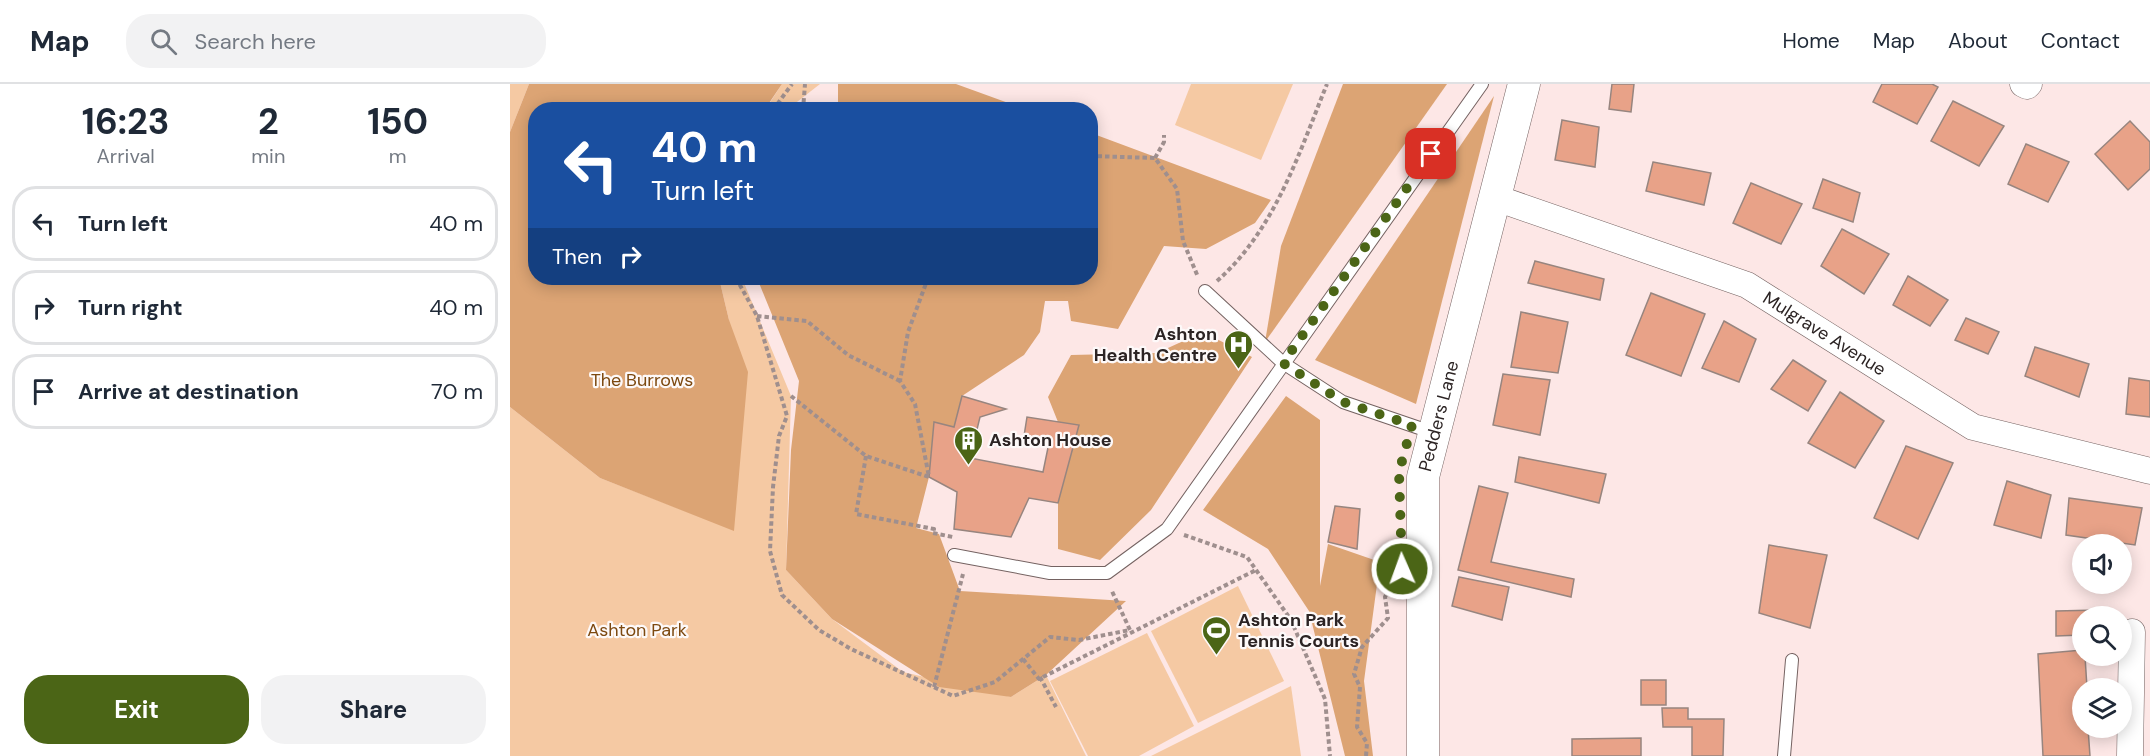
<!DOCTYPE html>
<style>
body{margin:0;font-family:"DM Sans",sans-serif;background:#f2f2f3;color:#1f2937;height:100vh;display:flex;flex-direction:column;font-size:22px;white-space:nowrap}
*{box-sizing:border-box;margin:0}
p{font-size:20px;color:#747a83}
.icon{flex:none;width:33px;height:33px;fill:none;stroke:currentColor;stroke-width:2;stroke-linecap:round;stroke-linejoin:round}
.map{position:relative;flex:1;overflow:hidden}
.sheet{display:flex;flex-direction:column;background:#fff;width:510px}
.sheet>*{flex:none}
.banner{position:absolute;left:18px;top:18px;width:570px;height:183px;border-radius:24px;box-shadow:0 3px 15px #0003;background:#1a4fa0;color:#fff;overflow:hidden}
.buttons{position:absolute;left:1562px;top:450px;display:grid;gap:12px}
.buttons a{display:grid;place-items:center;width:60px;height:60px;border-radius:50%;background:#fff;box-shadow:0 3px 15px #0003;font-size:30px}
.pin{position:absolute;display:grid;place-items:center;width:51px;height:51px;color:#fff;margin:-26px;border-radius:12px;box-shadow:0 3px 9px #0006}
.me{position:absolute;width:66px;margin:-33px;rotate:358deg;stroke-linejoin:round;filter:drop-shadow(0 0 4px #0008)}
.turn{display:flex;align-items:center;gap:21px;height:126px;padding:0 24px;font-size:27px}
.turn .icon{width:78px;height:78px;stroke-width:2.5}
.turn b{display:block;font-size:42px;line-height:51px}
.then{display:flex;align-items:center;height:57px;padding:0 24px;background:#0003;gap:12px;font-size:22px}
.eta{display:flex;justify-content:space-evenly;align-items:center;height:102px;text-align:center}
.eta b{font-size:36px;font-weight:700;line-height:42px}
.button{display:flex;gap:12px;margin-top:auto;padding:12px 24px}
.button a{flex:1;height:69px;border-radius:24px;background:#4b6516;color:#fff;font-size:24px;font-weight:700;line-height:69px;text-align:center}
.button a+a{background:#f2f2f3;color:#1f2937}
ul{padding:0;list-style:none}
li{display:flex;align-items:center;gap:18px;height:75px;margin:0 12px 9px;padding:0 12px;border:3px solid #e0e1e3;border-radius:24px}
li div{flex:1}
li b{display:block;font-size:22px}
li em{font-style:normal}
header{display:flex;align-items:center;gap:36px;box-sizing:border-box;height:84px;padding:0 30px;background:#fff;border-bottom:2px solid #e0e1e3}
header strong{font-size:28px}
nav{display:flex;gap:33px;margin-inline-start:auto;font-size:21px}
.search{width:420px;height:54px;background:#f2f2f3;display:flex;align-items:center;gap:15px;box-sizing:border-box;padding:0 21px;border-radius:24px;color:#747a83;font-size:22px}
main{display:flex;flex:1;min-height:0}
.map>svg:first-child{display:block}
.green{fill:#f5c9a3}
.forest{fill:#dca474}
.building{fill:#e8a288;stroke:#97857f;stroke-width:1.5}
.lines{fill:none;stroke-linecap:round;stroke-linejoin:round}
.service-casing{stroke:#746261;stroke-width:14}
.minor-casing{stroke:#746261;stroke-width:27}
.tertiary-casing{stroke:#746261;stroke-width:33}
.path{stroke:#9f8f8e;stroke-width:4;stroke-dasharray:4.5 3;stroke-linecap:butt}
.service{stroke:#fff;stroke-width:12}
.minor{stroke:#fff;stroke-width:26}
.tertiary{stroke:#fff;stroke-width:32}
.route{stroke:#4b6516;stroke-width:10;stroke-dasharray:0 18}
.labels{text-anchor:middle;stroke-width:4.5;stroke-linejoin:round;paint-order:stroke}
.poi-label{font-size:18px;font-weight:bold;fill:#2c2424;stroke:#fdf9f9;text-anchor:start}
.street-label{font-size:18px;fill:#2c2424;stroke:#fdf9f9}
.park-label{font-size:18px;fill:#7d4910;stroke:#fdf9f9}
</style>
<header>
<strong>Map</strong>
<div class="search"><svg class="icon" aria-label="search" viewBox="0 0 24 24"><circle cx="10" cy="10" r="6"/><path d="M15 15l6 6"/></svg>Search here</div>
<nav><a>Home</a><a>Map</a><a>About</a><a>Contact</a></nav>
</header>
<main>
<section class="sheet">
<div class="eta">
<div><b>16:23</b><p>Arrival</p></div>
<div><b>2</b><p>min</p></div>
<div><b>150</b><p>m</p></div>
</div>
<ul>
<li><svg class="icon" aria-label="left" viewBox="0 0 24 24"><path d="M17 20v-9H6M10 6l-5 5 5 5"/></svg><div><b>Turn left</b></div><em>40 m</em></li>
<li><svg class="icon" aria-label="right" viewBox="0 0 24 24"><path d="M7 20v-9h11M14 6l5 5-5 5"/></svg><div><b>Turn right</b></div><em>40 m</em></li>
<li><svg class="icon" aria-label="arrive" viewBox="0 0 24 24"><path d="M6 21V4h12l-3 4 3 4H6"/></svg><div><b>Arrive at destination</b></div><em>70 m</em></li>
</ul>
<div class="button"><a>Exit</a><a>Share</a></div>
</section>
<div class="map">
<svg width="1640" height="672" viewBox="0 0 1640 672">
<rect width="100%" height="100%" fill="#fde7e6"/>
<g class="green">
<polygon points="0,0 19,0 0,48"/>
<polygon points="272,0 310,0 278,25 255,26"/>
<polygon points="681,0 783,0 751,76 665,41"/>
<polygon points="209,194 232,194 281,312 276,486 322,535 393,588 501,613 536,591 576,672 0,672 0,323 90,394 224,446 219,236"/>
<polygon points="728,502 774,597 688,639 641,547"/>
<polygon points="637,549 684,642 629,672 578,672 540,597"/>
<polygon points="781,602 791,672 641,672"/>
</g>
<g class="forest">
<polygon points="19,0 272,0 255,25 26,26 26,194 209,194 219,236 238,288 224,447 90,394 0,323 0,48"/>
<polygon points="328,0 446,0 515,25 328,25"/>
<polygon points="833,0 937,0 755,258 771,162"/>
<polygon points="984,12 906,320 805,276"/>
<polygon points="581,49 761,116 745,139 696,165 654,162 608,245 561,237 558,217 535,217 530,248 514,271 452,312 444,343 424,339 419,393 406,444 429,450 450,507 616,517 536,591 501,613 429,603 322,535 276,486 281,366 289,297 247,194 580,194"/>
<polygon points="693,248 742,273 641,426 590,476 548,465 548,338 538,313 561,271 647,269"/>
<polygon points="776,312 810,336 810,502 818,460 870,478 854,597 863,672 835,672 799,527 758,465 693,426"/>
</g>
<g class="building">
<polygon points="1102,0 1124,0 1121,28 1099,25"/>
<polygon points="1372,0 1422,0 1428,3 1407,40 1363,18"/>
<polygon points="1443,17 1494,42 1469,82 1421,57"/>
<polygon points="1052,36 1089,43 1085,83 1045,76"/>
<polygon points="1620,37 1640,58 1640,85 1618,106 1585,70"/>
<polygon points="1516,60 1559,78 1538,118 1498,100"/>
<polygon points="1143,78 1201,89 1194,121 1136,107"/>
<polygon points="1313,95 1350,109 1343,138 1303,124"/>
<polygon points="1241,99 1292,120 1271,160 1223,139"/>
<polygon points="1332,145 1379,170 1354,210 1311,182"/>
<polygon points="1025,177 1094,195 1090,216 1018,199"/>
<polygon points="1398,192 1438,216 1420,242 1383,221"/>
<polygon points="1141,209 1195,230 1171,292 1116,271"/>
<polygon points="1011,228 1058,238 1048,289 1001,283"/>
<polygon points="1456,234 1489,248 1478,270 1445,256"/>
<polygon points="1214,237 1246,255 1229,298 1192,284"/>
<polygon points="1525,263 1579,280 1569,313 1515,292"/>
<polygon points="1283,276 1316,297 1298,327 1261,305"/>
<polygon points="993,290 1040,296 1030,351 983,341"/>
<polygon points="1619,294 1640,297 1640,333 1616,330"/>
<polygon points="1330,308 1374,337 1345,384 1298,359"/>
<polygon points="452,312 496,325 470,333 460,374 533,388 540,354 514,352 517,333 569,341 548,419 519,414 501,453 444,445 447,408 419,393 424,338 444,343"/>
<polygon points="1396,362 1443,379 1408,455 1364,434"/>
<polygon points="1009,373 1096,390 1089,419 1005,398"/>
<polygon points="1497,397 1541,411 1531,454 1484,441"/>
<polygon points="969,402 998,409 981,478 1064,495 1061,513 948,486"/>
<polygon points="1559,414 1632,424 1625,461 1556,451"/>
<polygon points="825,422 850,425 847,465 818,458"/>
<polygon points="1259,461 1317,471 1300,544 1249,529"/>
<polygon points="949,493 999,503 992,536 942,522"/>
<polygon points="1589,526 1589,532 1572,532 1572,551 1546,552 1546,527"/>
<polygon points="1572,566 1572,572 1575,572 1577,604 1572,604 1572,644 1578,644 1580,672 1533,672 1528,570"/>
<rect x="1131" y="596" width="25" height="25"/>
<polygon points="1152,624 1178,624 1178,635 1214,635 1213,672 1182,672 1182,643 1153,643"/>
<polygon points="1131,654 1131,672 1062,672 1062,655"/>
</g>
<g class="lines">
<defs>
<g id="service">
<polyline points="695,207 773,279 833,318 924,349"/>
<polyline points="444,471 540,489 597,489 657,445 972,0"/>
<polyline points="1274,672 1282,576"/>
</g>
<g id="minor">
<polyline points="1513,0 1517,2 1519,0"/>
<path id="s1" d="M986 114 1237 201 1463 343 1640 387"/>
<polyline points="1620,672 1622,548"/>
</g>
<g id="tertiary">
<path id="s2" d="M913 672V393L1014 0"/>
</g>
</defs>
<use href="#service" class="service-casing"/>
<use href="#minor" class="minor-casing"/>
<use href="#tertiary" class="tertiary-casing"/>
<g class="path">
<polyline points="263,26 282,0"/>
<polyline points="293,26 295,0"/>
<polyline points="370,26 380,22 394,26"/>
<polyline points="580,72 645,74 667,105 673,157 688,193"/>
<polyline points="645,74 654,58 654,51"/>
<polyline points="226,194 247,232 277,332 269,352 263,403 260,467 272,511 309,546 341,565 443,612 485,598 540,553 569,556 620,546 601,505"/>
<path d="M707 197C765 146 789 69 817 0"/>
<polyline points="247,232 297,237 338,271 390,297"/>
<polyline points="281,312 356,372 419,393 405,320 390,297 398,248 418,194"/>
<polyline points="356,372 346,430 424,445 423,449 443,453"/>
<polyline points="674,451 737,473 781,536 815,615 820,672"/>
<polyline points="513,575 529,595 746,486"/>
<polyline points="530,593 546,623"/>
<polyline points="424,603 453,490"/>
<polyline points="856,672 857,659 847,643 850,603 844,590 852,563 878,534 875,513 885,493"/>
</g>
<use href="#service" class="service"/>
<use href="#minor" class="minor"/>
<use href="#tertiary" class="tertiary"/>
</g>
<g class="lines">
<polyline class="route" points="892,485 889,388 902,341 833,318 773,279 921,70"/>
</g>
<defs>
<symbol id="hospital-pin" viewBox="-11 -11 22 30"><path d="M0 17L-7.5 6A9.5 9.5 0 1 1 7.5 6Z" fill="#4b6516" stroke="#fdf9f9"/><path d="M-5-5h3v3.5h4V-5h3V5h-3V1.5h-4V5h-3Z" fill="#fff"/></symbol>
<symbol id="building-pin" viewBox="-11 -11 22 30"><path d="M0 17L-7.5 6A9.5 9.5 0 1 1 7.5 6Z" fill="#4b6516" stroke="#fdf9f9"/><path d="M-4-6H4V6H1V3H-1V6H-4ZM-2.5-4.3h1.7v1.8h-1.7ZM.8-4.3h1.7v1.8H.8ZM-2.5-1h1.7V.8h-1.7ZM.8-1h1.7V.8H.8Z" fill="#fff"/></symbol>
<symbol id="stadium-pin" viewBox="-11 -11 22 30"><path d="M0 17L-7.5 6A9.5 9.5 0 1 1 7.5 6Z" fill="#4b6516" stroke="#fdf9f9"/><path d="M0-5a6.5 5 0 1 0 0 10a6.5 5 0 1 0 0-10ZM-3.5-1.8h7v3.6h-7Z" fill="#fff"/></symbol>
</defs>
<g fill-rule="evenodd">
<use href="#hospital-pin" x="712" y="244" width="33" height="45"/>
<use href="#building-pin" x="442" y="340" width="33" height="45"/>
<use href="#stadium-pin" x="690" y="530" width="33" height="45"/>
</g>
<g class="labels">
<g class="poi-label">
<text x="707" y="256" text-anchor="end">Ashton<tspan x="707" dy="21">Health Centre</tspan></text>
<text x="479" y="362">Ashton House</text>
<text x="728" y="542">Ashton Park<tspan x="728" dy="21">Tennis Courts</tspan></text>
</g>
<g class="street-label">
<text dy="6" stroke="none"><textPath href="#s1" startOffset="357">Mulgrave Avenue</textPath></text>
<text dy="6" stroke="none"><textPath href="#s2" startOffset="342">Pedders Lane</textPath></text>
</g>
<g class="park-label">
<text x="132" y="302">The Burrows</text>
<text x="127" y="552">Ashton Park</text>
</g>
</g>
</svg>
<div class="buttons">
<a><svg class="icon" aria-label="sound" viewBox="0 0 24 24"><path d="M4 9h4l5-4v14l-5-4H4zM17 9q2 3 0 6"/></svg></a>
<a><svg class="icon" aria-label="search" viewBox="0 0 24 24"><circle cx="10" cy="10" r="6"/><path d="M15 15l6 6"/></svg></a>
<a><svg class="icon" aria-label="layers" viewBox="0 0 24 24"><path d="M12 4l9 5-9 5-9-5zM3 14l9 5 9-5"/></svg></a>
</div>
<div class="pin" style="left:921px;top:70px;background:#d93025"><svg class="icon" aria-label="arrive" viewBox="0 0 24 24"><path d="M6 21V4h12l-3 4 3 4H6"/></svg></div>
<svg class="me" style="left:892px;top:485px" viewBox="-20 -20 40 40"><circle r="17" fill="#4b6516" stroke="#fff" stroke-width="3"/><path d="M0-11L8 9 0 5-8 9z" fill="#fff"/></svg>
<div class="banner">
<div class="turn"><svg class="icon" aria-label="left" viewBox="0 0 24 24"><path d="M17 20v-9H6M10 6l-5 5 5 5"/></svg><div><b>40 m</b>Turn left</div></div>
<div class="then">Then<svg class="icon" aria-label="right" viewBox="0 0 24 24"><path d="M7 20v-9h11M14 6l5 5-5 5"/></svg></div>
</div>
</div>
</main>
